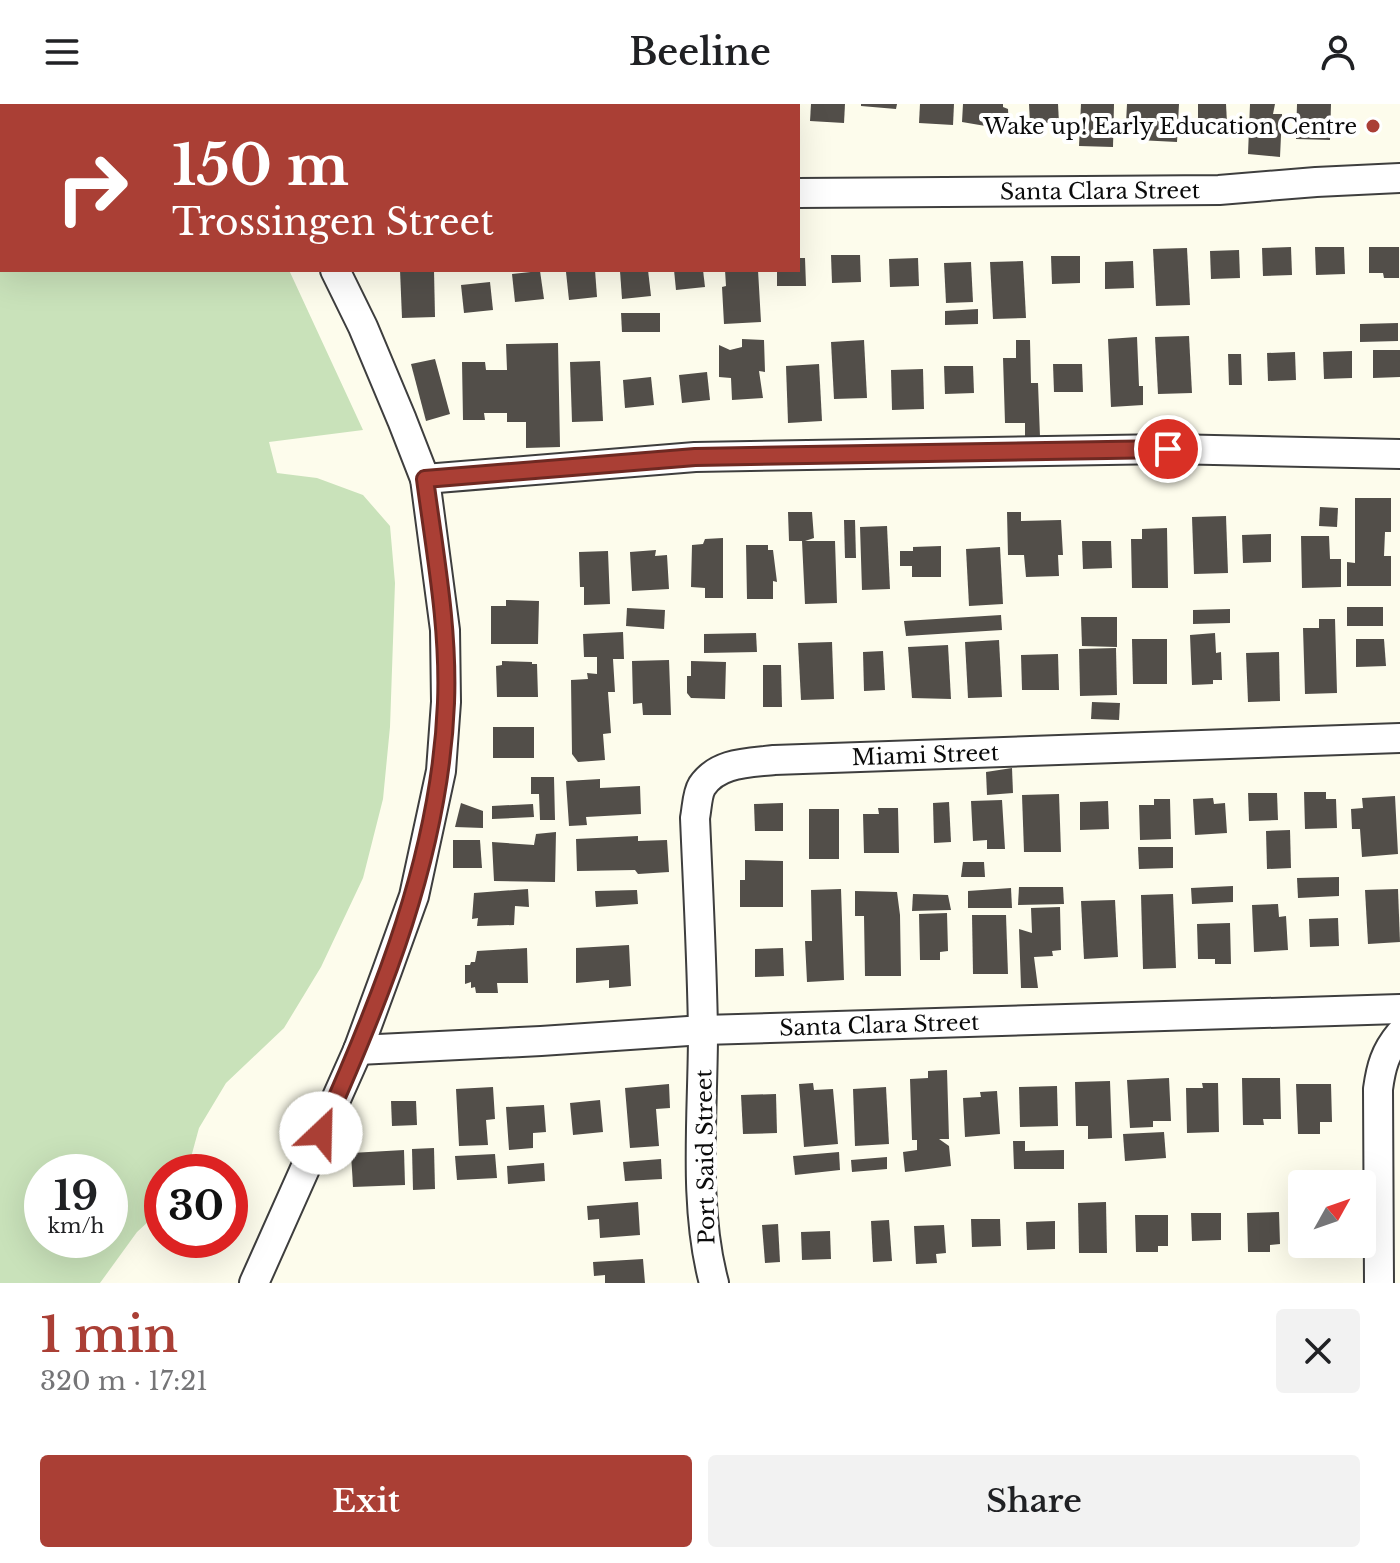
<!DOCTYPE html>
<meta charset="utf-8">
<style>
body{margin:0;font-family:"Libre Baskerville",serif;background:#f2f2f2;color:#202124;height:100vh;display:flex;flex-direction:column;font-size:30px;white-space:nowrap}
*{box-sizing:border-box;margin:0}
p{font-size:26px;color:#757577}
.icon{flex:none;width:44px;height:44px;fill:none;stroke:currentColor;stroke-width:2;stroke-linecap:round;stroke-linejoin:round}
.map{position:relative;height:1179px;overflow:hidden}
.side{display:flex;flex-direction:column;background:#fff;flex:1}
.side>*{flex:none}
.banner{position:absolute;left:0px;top:0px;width:800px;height:168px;box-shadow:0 8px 32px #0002;background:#aa3f35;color:#fff;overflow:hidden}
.needle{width:52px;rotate:50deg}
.fabs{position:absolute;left:1288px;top:1066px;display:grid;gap:16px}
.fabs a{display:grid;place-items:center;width:88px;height:88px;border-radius:8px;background:#fff;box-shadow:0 8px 32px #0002;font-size:40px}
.speed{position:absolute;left:24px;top:1050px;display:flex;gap:16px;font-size:40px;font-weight:700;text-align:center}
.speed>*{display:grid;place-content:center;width:104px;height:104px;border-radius:50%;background:#fff;box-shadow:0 8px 32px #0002;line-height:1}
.speed small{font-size:20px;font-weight:400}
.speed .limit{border:12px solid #d22;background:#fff;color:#111}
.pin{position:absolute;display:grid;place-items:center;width:68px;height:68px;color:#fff;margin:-34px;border:4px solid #fff;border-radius:50%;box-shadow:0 2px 8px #0007}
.me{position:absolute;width:88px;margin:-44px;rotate:24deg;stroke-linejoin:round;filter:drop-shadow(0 0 6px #0008)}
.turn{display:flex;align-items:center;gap:28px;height:168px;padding:0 40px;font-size:36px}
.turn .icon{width:104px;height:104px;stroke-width:2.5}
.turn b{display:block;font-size:56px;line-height:68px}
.round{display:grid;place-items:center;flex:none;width:84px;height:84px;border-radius:8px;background:#f2f2f2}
.head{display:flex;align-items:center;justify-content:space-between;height:136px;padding:0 40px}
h1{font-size:48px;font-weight:600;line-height:60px;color:#aa3f35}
.button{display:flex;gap:16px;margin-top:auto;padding:16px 40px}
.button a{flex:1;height:92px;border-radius:8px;background:#aa3f35;color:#fff;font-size:32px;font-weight:600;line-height:92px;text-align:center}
.button a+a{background:#f2f2f2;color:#202124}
header{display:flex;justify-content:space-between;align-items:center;height:104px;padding:0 40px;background:#fff;font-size:36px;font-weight:600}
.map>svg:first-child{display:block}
.green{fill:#c9e2ba;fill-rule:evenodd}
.building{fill:#524e49}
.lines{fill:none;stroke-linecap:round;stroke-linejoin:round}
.street-casing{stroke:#3e3e3e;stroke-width:32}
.street{stroke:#fff;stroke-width:28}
.route-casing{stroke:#6e2922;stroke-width:20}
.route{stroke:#aa3f35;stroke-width:14}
.poi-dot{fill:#aa3f35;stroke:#fff;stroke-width:3}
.labels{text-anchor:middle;stroke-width:8;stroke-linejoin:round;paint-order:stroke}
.poi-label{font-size:22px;fill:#0b0b0b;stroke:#fff;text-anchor:end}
.street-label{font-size:22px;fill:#0b0b0b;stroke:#fff}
</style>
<header><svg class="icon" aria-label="menu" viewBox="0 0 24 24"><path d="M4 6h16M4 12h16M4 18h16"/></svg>Beeline<svg class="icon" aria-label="person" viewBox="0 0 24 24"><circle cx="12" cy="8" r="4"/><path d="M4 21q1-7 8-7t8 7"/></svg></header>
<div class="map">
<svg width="1400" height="1179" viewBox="0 0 1400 1179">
<rect width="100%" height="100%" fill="#fdfcec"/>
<path class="green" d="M0 0H204L205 2H2V166H289L363 326 269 338 277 369 317 374 363 391 390 422 395 479 390 623 383 695 363 774 321 863 284 924 226 979 199 1024 187 1068H162V1105L137 1128 100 1179H0ZM42 1068H110V1136H42Z"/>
<g class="building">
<polygon points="811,0 845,0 844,19 810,17"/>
<polygon points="861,0 897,0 896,5 861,2"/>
<polygon points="920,0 954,0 953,21 919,19"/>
<polygon points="963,0 1003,0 1003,3 1008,5 1009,26 962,18"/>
<polygon points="1029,0 1058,0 1059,19 1030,19"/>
<polygon points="1081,0 1114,0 1113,43 1079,42"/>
<polygon points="1127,0 1179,0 1177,38 1138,36 1137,18 1126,19"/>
<polygon points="1198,0 1226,0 1227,19 1198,20"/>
<polygon points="1250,0 1275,0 1273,10 1282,10 1280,53 1248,50"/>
<polygon points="1297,0 1331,0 1330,36 1296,35"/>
<polygon points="1291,143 1292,171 1263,172 1262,144"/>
<polygon points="1315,143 1344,143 1345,170 1316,171"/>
<polygon points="1369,143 1399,143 1399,174 1384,174 1383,169 1369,169"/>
<polygon points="1187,144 1190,201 1156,202 1153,145"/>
<polygon points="1239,146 1240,174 1211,175 1210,147"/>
<polygon points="831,151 860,151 861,178 832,179"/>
<polygon points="1051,152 1080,152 1080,179 1052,180"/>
<polygon points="798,154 805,154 806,182 777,182 777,166 798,166"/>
<polygon points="918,154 919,182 890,183 889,155"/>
<polygon points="1023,157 1026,214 993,215 990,158"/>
<polygon points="1133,157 1134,184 1105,185 1105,158"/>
<polygon points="971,158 973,198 946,199 944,159"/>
<polygon points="400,166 434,166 435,213 402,214"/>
<polygon points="595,166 597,193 569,196 566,168"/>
<polygon points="648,166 651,192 622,195 620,167"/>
<polygon points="674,166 703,166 705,183 676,186"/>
<polygon points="725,166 758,166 761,218 724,220 722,183 726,182"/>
<polygon points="540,167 544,195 515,198 512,170"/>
<polygon points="490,178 493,206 464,209 461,181"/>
<polygon points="978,205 978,220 945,221 945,207"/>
<polygon points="621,209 660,209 660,228 622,228"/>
<polygon points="1398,219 1398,237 1360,238 1360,220"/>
<polygon points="1189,232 1192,289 1158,290 1155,233"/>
<polygon points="1137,233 1139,282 1143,282 1143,301 1111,303 1108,235"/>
<polygon points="742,235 764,236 765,268 759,267 763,294 732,296 731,274 719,273 719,241 730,246 742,243"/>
<polygon points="864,236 867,294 834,295 831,238"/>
<polygon points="1016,236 1030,236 1031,279 1038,279 1040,333 1025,333 1025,319 1005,319 1003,254 1016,254"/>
<polygon points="558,239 560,343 526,344 526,318 507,318 507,309 484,309 485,316 463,316 462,258 485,258 486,266 507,266 506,240"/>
<polygon points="1373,246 1400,246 1400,273 1373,274"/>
<polygon points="1352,247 1352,274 1324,275 1323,248"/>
<polygon points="1295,248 1296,276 1268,277 1267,249"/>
<polygon points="1228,250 1241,250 1242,281 1229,281"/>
<polygon points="435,255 450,310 426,317 411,260"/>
<polygon points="600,257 603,317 572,318 570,258"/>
<polygon points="819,260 822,317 788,319 786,262"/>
<polygon points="1053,260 1082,260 1083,288 1054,288"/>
<polygon points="944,262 973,262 974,289 945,290"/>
<polygon points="923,265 924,305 892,306 891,266"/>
<polygon points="707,268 710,296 682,299 679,271"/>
<polygon points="651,273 654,301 625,304 623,276"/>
<polygon points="1355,394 1391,394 1391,428 1385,428 1384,452 1391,452 1391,482 1347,482 1347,458 1355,459"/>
<polygon points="1320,403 1338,404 1337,423 1319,422"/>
<polygon points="788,408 812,408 814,434 805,437 835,437 837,499 805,500 802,437 789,437"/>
<polygon points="1007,408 1021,408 1021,417 1061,416 1063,451 1058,451 1059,472 1026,473 1024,451 1008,451"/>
<polygon points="1226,412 1228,469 1194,470 1192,413"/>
<polygon points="844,416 855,416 856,454 845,454"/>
<polygon points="887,422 890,485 862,486 860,423"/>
<polygon points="1167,424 1168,484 1132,484 1131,435 1142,435 1142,425"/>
<polygon points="1271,430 1271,458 1243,459 1242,431"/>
<polygon points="1301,432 1329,432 1330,455 1341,455 1341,483 1302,484"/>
<polygon points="723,434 723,494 705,494 705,484 691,483 692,441 703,440 705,435"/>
<polygon points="1082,437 1111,437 1112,464 1083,465"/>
<polygon points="746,441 768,441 768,446 773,446 777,478 773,477 773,495 747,495"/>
<polygon points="941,442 941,473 912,473 912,462 900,462 900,447 913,447 913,443"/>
<polygon points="1000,443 1003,500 969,502 966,445"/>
<polygon points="656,446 655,452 667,451 669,485 632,487 630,448"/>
<polygon points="608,447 610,500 584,501 584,483 580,483 579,448"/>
<polygon points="506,496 539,497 538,540 491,540 491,502 506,502"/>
<rect x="1347" y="503" width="36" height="19"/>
<polygon points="627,504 665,506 664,525 626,522"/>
<polygon points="1230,505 1230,519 1193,520 1193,506"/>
<polygon points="1001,511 1002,526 906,532 904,517"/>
<polygon points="1081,513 1117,513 1117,543 1082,542"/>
<polygon points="1319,515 1335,515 1337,589 1305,590 1303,524 1319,524"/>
<polygon points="623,528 624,555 613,555 615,588 608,588 611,629 603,630 605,656 578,658 572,650 571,576 588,575 587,569 597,570 597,553 584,553 583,530"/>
<polygon points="756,529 757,548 704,549 704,530"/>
<polygon points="1215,529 1216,549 1221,548 1222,576 1213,576 1213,580 1192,581 1190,531"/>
<polygon points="1132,535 1167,535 1167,580 1133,580"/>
<polygon points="1356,535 1384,535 1386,562 1356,563"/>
<polygon points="999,536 1002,593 968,594 965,538"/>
<polygon points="832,538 834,595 801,596 798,539"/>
<polygon points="948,541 951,595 912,594 908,543"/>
<polygon points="1116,544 1117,591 1080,592 1079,545"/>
<polygon points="883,547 885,586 864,587 863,548"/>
<polygon points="1279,548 1280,597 1248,598 1246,549"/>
<polygon points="1058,550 1059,586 1022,586 1021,551"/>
<polygon points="669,556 671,611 643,611 642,599 633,600 632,557"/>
<polygon points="502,557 532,558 532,560 537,560 538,593 497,593 496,562 502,561"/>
<polygon points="691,557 726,558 725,595 691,594 687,589 687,572 691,572"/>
<polygon points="763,561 781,561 782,603 763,603"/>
<polygon points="1092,598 1120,599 1119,616 1091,615"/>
<rect x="493" y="623" width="41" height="31"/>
<polygon points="1012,664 1013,689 987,691 986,668"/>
<polygon points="531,673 554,673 555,716 540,716 539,690 531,690"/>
<polygon points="600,675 600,684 640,682 641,710 586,713 587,721 569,722 566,677"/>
<polygon points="1304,688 1326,688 1326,695 1336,695 1337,724 1305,725"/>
<polygon points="1248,689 1277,689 1278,716 1249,717"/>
<polygon points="1059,690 1061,748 1024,748 1022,691"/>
<polygon points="1395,692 1398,750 1362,753 1360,725 1352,725 1351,705 1363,704 1362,694"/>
<polygon points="1213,694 1214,700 1225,699 1227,729 1195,731 1193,695"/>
<polygon points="1154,695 1170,695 1171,735 1140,736 1139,701 1154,701"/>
<polygon points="1002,696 1005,745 987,745 987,736 973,737 971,697"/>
<polygon points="1108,697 1109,725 1080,726 1080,698"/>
<polygon points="949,698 951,738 934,739 933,699"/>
<polygon points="461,699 483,707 483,724 455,723"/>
<polygon points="783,699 783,727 755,727 754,700"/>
<polygon points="533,700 534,713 492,715 492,702"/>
<polygon points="878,704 898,704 899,749 864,749 863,710 879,710"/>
<rect x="809" y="705" width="30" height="50"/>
<polygon points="1290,726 1291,764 1267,765 1266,727"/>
<polygon points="556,728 555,778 494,777 492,738 534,741 536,730"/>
<polygon points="638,732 638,737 667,736 669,768 638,770 635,766 577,767 576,735"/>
<polygon points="453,736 480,736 482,764 453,764"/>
<polygon points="1138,743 1173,743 1173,764 1139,765"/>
<polygon points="745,756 783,757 783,803 740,803 740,776 745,776"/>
<polygon points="963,758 984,758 985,773 961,773"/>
<polygon points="1339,773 1339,792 1298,794 1297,774"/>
<polygon points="1233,782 1233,798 1192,800 1191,784"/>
<polygon points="1019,783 1063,783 1064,800 1018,801"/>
<polygon points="1011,784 1012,804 968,804 968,787"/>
<polygon points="528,785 529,803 515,802 514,821 477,822 478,814 472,815 474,789"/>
<polygon points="841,785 844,876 807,878 805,837 812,837 811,786"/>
<polygon points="1398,785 1400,838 1368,840 1365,786"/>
<polygon points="637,786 638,800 596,803 595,787"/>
<polygon points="855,787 897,788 900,811 901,872 865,872 864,812 855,812"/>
<polygon points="913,790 948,791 951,806 912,807"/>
<polygon points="1173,790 1176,864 1143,865 1141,791"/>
<polygon points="1115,796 1118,853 1084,855 1081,797"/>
<polygon points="1278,800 1279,813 1286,812 1288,846 1254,848 1252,801"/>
<polygon points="1060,803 1061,846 1052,847 1053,852 1034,853 1038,884 1021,884 1019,825 1032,829 1031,804"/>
<polygon points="947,809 948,847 940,848 940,856 920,856 919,810"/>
<polygon points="972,811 1006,811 1008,870 973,870"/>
<polygon points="1338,814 1339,842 1310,843 1309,815"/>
<polygon points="1230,819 1231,860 1215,860 1215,855 1198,855 1197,820"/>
<polygon points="629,841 631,882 609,884 609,876 576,879 576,844"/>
<polygon points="527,844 528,879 497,879 498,889 476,889 475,883 471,884 471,878 465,880 465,861 470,861 471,858 475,858 477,847"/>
<polygon points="783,844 784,872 755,873 755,845"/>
<polygon points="947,966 949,1035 939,1035 949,1042 951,1062 905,1068 903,1048 917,1046 917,1036 912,1036 910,975 928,974 928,967"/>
<polygon points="1169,974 1171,1017 1153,1017 1153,1023 1130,1024 1127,976"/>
<polygon points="1242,974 1280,974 1281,1015 1263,1015 1264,1021 1243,1021"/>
<polygon points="1110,977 1112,1034 1088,1035 1088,1022 1076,1022 1075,978"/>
<polygon points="813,979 814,986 833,985 838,1040 804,1043 799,980"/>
<polygon points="1202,979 1218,979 1219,1028 1187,1029 1186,984 1203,984"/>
<polygon points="669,980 670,1004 656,1005 659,1042 630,1044 625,984"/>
<polygon points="1296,980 1331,980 1332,1018 1320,1018 1320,1030 1298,1030"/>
<polygon points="1057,982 1058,1022 1020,1023 1019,983"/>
<polygon points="493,983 495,1015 486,1016 488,1041 459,1042 456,985"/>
<polygon points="886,983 889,1040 855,1042 853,985"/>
<polygon points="997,987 1000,1030 965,1033 963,994 981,993 980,988"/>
<polygon points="776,990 777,1029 743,1030 741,991"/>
<polygon points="600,996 603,1028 573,1031 570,999"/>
<polygon points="391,997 416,997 417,1021 392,1022"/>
<polygon points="544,1001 546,1028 533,1029 533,1044 509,1046 506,1003"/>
<polygon points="1164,1028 1166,1054 1125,1057 1123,1030"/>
<polygon points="1013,1037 1025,1037 1025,1047 1064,1046 1064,1065 1014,1065"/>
<polygon points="434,1044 435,1085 413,1086 412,1045"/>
<polygon points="404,1046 405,1081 353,1083 351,1049"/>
<polygon points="839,1048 840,1066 795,1071 793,1052"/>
<polygon points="495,1050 497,1074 457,1076 455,1052"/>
<polygon points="887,1053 887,1065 852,1068 851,1056"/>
<polygon points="661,1055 662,1075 625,1077 623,1058"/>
<polygon points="544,1059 545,1077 508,1080 507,1062"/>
<polygon points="638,1098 640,1131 600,1134 599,1115 588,1116 587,1102"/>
<polygon points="1106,1098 1107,1149 1079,1149 1078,1099"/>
<polygon points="1279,1108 1280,1140 1270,1141 1270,1148 1248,1148 1247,1109"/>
<polygon points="1191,1109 1221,1109 1221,1136 1192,1137"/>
<polygon points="1135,1111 1168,1111 1168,1142 1158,1142 1158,1148 1136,1148"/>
<polygon points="971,1115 1000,1115 1001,1142 972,1143"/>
<polygon points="889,1116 892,1157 873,1158 871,1117"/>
<polygon points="1055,1117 1055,1145 1027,1146 1026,1118"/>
<polygon points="778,1120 780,1158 765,1159 762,1121"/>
<polygon points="944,1121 946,1149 936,1150 937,1159 916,1160 914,1122"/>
<polygon points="830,1127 831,1155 802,1156 801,1128"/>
<polygon points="643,1155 645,1179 605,1179 605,1171 594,1172 593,1158"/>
</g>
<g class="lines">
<defs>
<g id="street">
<polyline points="236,0 237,2"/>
<path id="s1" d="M798 89 1219 86 1316 78 1400 74"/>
<polyline points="425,375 695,353 1168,345 1400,350"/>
<path id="s2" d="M358 946 541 937 703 926 1400 905"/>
<polyline points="254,1179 358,946 387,867 414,792 441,667 446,598 445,526 425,375 402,316 363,223 335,166"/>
<path id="s3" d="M714 1179C693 1101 703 1010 703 928 702 857 698 785 695 714 697 704 697 690 702 682 718 658 749 659 774 656L1400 634"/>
<path d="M1379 1179 1378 985C1381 963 1385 948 1400 930"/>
</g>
</defs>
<use href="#street" class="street-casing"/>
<use href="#street" class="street"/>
</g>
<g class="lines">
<defs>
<path id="route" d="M321 1029C382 893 440 750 446 599 449 524 435 450 425 375L695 353 1168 345"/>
</defs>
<use href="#route" class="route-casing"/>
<use href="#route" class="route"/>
</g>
<circle class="poi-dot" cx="1373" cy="22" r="8"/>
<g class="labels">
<g class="poi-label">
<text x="1357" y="30">Wake up! Early Education Centre</text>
</g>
<g class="street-label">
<text dy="8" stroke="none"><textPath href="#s1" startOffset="302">Santa Clara Street</textPath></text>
<text dy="8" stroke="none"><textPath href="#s3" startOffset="730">Miami Street</textPath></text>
<text dy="8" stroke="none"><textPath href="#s2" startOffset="522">Santa Clara Street</textPath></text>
<text transform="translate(705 1053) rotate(-91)" y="8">Port Said Street</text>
</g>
</g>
</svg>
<div class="fabs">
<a><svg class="needle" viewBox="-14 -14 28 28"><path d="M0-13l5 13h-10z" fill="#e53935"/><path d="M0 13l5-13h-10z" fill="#757577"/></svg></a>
</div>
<div class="speed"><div>19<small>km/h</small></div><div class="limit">30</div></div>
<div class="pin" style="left:1168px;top:345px;background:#d93025"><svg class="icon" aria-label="arrive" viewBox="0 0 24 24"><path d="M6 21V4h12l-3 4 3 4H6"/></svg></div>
<svg class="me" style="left:321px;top:1029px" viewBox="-20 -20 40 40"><circle r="19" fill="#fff"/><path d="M0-13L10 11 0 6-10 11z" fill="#aa3f35"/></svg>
<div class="banner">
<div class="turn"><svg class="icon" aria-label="right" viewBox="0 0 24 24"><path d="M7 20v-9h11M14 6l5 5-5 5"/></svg><div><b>150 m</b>Trossingen Street</div></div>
</div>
</div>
<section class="side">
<div class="head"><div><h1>1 min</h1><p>320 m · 17:21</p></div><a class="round"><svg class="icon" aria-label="close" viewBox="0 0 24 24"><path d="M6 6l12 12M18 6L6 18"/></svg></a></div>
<div class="button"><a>Exit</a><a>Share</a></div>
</section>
